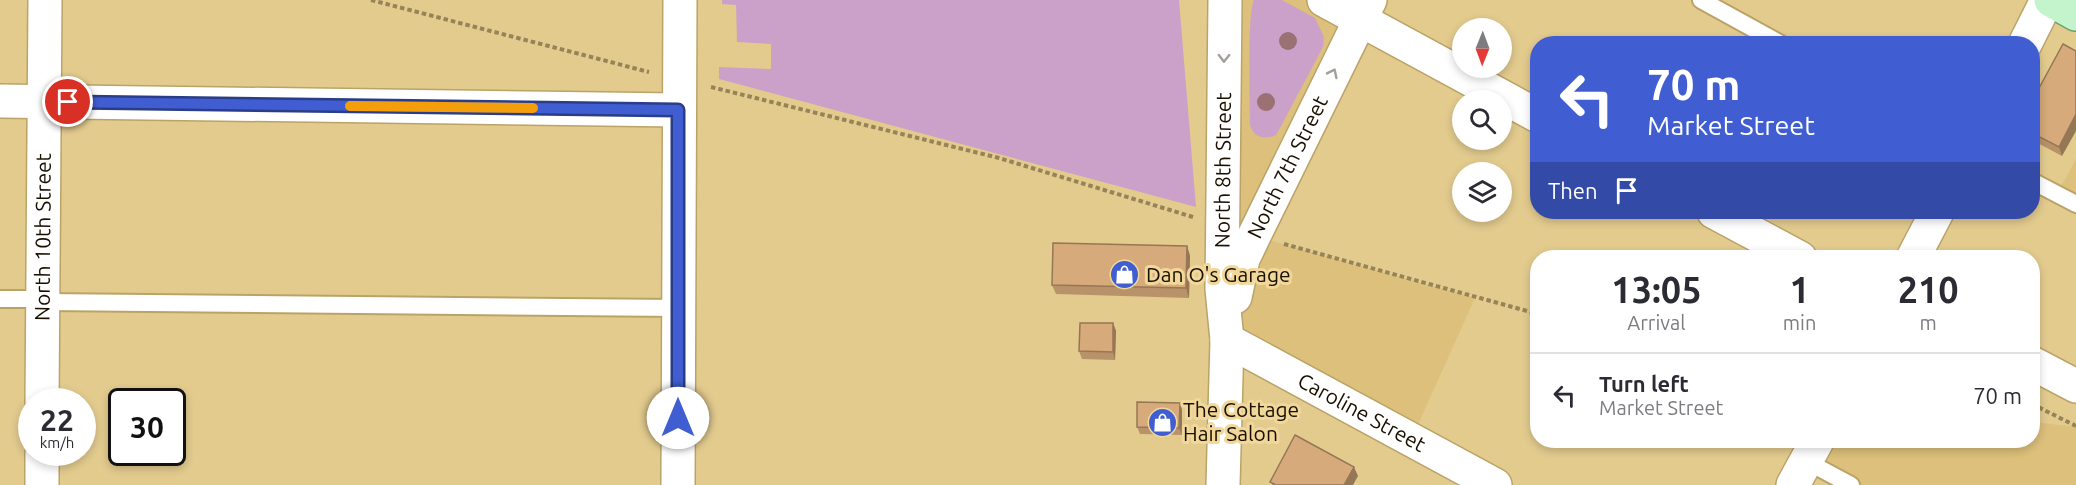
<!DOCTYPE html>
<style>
body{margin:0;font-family:Ubuntu,sans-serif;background:#f2f2f3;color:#2b2b33;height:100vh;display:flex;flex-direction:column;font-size:22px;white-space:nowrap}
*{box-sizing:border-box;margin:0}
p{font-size:20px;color:#7c7c81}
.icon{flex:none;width:33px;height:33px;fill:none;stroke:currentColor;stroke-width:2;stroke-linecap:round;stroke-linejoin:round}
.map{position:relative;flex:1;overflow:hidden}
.side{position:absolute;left:1530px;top:250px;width:510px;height:198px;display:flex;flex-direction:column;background:#fff;border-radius:24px;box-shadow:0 3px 9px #0003}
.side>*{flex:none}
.hud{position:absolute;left:1530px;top:36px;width:510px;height:183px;border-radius:24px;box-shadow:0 3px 9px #0003;background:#405ed1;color:#fff;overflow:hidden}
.needle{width:39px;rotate:181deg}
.fabs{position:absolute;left:1452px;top:18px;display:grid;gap:12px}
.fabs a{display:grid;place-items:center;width:60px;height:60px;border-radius:50%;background:#fff;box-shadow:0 3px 9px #0003;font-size:30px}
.speed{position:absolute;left:18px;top:388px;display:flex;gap:12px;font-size:30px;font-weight:700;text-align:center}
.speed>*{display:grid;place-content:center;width:78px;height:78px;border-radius:50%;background:#fff;box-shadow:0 3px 9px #0003;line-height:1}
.speed small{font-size:15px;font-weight:400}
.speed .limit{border:3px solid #111;border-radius:9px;background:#fff;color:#111}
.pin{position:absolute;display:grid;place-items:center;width:51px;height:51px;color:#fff;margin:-26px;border:3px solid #fff;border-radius:50%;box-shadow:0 2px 6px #0007}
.me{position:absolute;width:66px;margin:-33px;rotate:0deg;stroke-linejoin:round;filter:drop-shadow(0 0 4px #0008)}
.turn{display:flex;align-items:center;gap:21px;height:126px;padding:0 18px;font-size:27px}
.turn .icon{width:78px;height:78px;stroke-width:2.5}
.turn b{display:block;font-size:42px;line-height:51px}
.then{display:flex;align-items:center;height:57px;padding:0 18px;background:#0003;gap:12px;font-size:22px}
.eta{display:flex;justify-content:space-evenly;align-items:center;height:102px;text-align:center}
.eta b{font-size:36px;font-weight:600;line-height:42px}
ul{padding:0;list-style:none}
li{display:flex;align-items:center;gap:18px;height:84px;padding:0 18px;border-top:2px solid #e1e1e2}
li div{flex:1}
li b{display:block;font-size:22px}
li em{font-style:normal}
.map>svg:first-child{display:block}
.built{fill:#dcc07b}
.green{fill:#cca1c9}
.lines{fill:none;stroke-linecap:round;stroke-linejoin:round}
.service-casing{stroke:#bba367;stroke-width:20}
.minor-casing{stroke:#bba367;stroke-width:36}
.tertiary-casing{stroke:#bba367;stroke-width:36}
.primary-casing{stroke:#6e9f6e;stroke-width:36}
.path{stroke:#968458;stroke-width:4;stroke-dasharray:4.5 3;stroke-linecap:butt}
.service{stroke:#fff;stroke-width:16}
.minor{stroke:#fff;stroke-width:33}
.tertiary{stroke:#fff;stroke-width:33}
.primary{stroke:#c4f4cb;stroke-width:33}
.tree{fill:#9b7174}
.wall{fill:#b89269}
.shaded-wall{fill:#967755}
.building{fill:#d6aa7a;stroke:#967755;stroke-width:1.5}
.oneway{stroke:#a39f99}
.route-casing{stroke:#2a3d88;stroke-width:15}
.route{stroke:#405ed1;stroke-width:10}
.slow{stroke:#f59e0b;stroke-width:10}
.labels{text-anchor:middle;stroke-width:6;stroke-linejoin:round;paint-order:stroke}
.street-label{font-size:21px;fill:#180f00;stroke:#f1d89a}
.poi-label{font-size:21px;fill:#180f00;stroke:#f1d89a;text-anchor:start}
</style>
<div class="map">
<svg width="2076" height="485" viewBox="0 0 2076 485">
<rect width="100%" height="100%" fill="#e3cb8e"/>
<g class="built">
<polygon points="1224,0 1370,0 1254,236 1475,298 1411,440 1227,340"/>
<polygon points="2076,159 2076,204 2057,194"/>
<polygon points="2033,422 2076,427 2076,485 1851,485 1806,461 1817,441 2032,441"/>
</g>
<g class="green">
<polygon points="722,0 1179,0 1196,207 719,79 719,67 771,69 771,44 737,42 736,5 722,4"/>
<path d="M1254 0H1282L1315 18 1324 37 1323 47 1280 128 1276 135C1264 140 1254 138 1250 125 1250 104 1247 12 1254 0Z"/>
</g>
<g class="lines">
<defs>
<g id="service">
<polyline points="1701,0 1781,44"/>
<polyline points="2032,181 2076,204"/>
<polyline points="0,299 43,299"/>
<polyline points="43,302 678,308"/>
<polyline points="1806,461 1851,485"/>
</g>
<g id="minor">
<polyline points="1324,0 1538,116"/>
<polyline points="2025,44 2047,0"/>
<polyline points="0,101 678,110"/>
<polyline points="1714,212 1800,258"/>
<polyline points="1913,258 1937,212"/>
<path id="s1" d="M1227 340 1495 485"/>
<polyline points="2032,363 2076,386"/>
<path id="s2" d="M42 402 45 0"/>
<polyline points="42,485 42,453"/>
<polyline points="678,485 680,0"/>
<polyline points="1793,485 1817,441"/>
</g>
<g id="tertiary">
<path id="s3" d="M1235 297 1243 259 1254 236 1370 0"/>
<path id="s4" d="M1223 485 1227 340 1222 289 1225 0"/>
</g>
<polyline id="primary" points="2051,0 2076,14"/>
</defs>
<use href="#service" class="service-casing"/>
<use href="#minor" class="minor-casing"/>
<use href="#tertiary" class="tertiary-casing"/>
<use href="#primary" class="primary-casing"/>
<g class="path">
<polyline points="371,0 649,72"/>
<polyline points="711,87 999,158 1193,217"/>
<polyline points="1284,244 1538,314"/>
<polyline points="2032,404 2076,426"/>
</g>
<use href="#service" class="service"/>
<use href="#minor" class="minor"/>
<use href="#tertiary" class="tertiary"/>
<use href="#primary" class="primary"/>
</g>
<g class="tree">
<circle cx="1288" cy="41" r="9"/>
<circle cx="1266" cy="102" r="9"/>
</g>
<g class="wall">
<polygon points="2063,44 2062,156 2032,140 2032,101"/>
<polygon points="1187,246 1190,256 1189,298 1056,294 1052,285"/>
<polygon points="1113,323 1116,331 1115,360 1082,359 1079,351"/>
<polygon points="1180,403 1182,410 1182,435 1140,434 1137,427"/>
</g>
<g class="shaded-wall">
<polygon points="2076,114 2076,131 2062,156 2059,147"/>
<polygon points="1187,246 1190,256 1189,298 1186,288"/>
<polygon points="1113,323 1116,331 1115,360 1113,352"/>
<polygon points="1180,403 1182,410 1182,435 1179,428"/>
<polygon points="1354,467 1358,476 1353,485 1344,485"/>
</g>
<g class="building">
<polygon points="2063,44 2076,51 2076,114 2059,147 2032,133 2032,101"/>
<polygon points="1053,243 1187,246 1186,288 1052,285"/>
<polygon points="1080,323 1113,323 1113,352 1079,351"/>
<polygon points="1137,402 1180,403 1179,428 1137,427"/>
<polygon points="1295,435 1354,467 1344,485 1273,485 1274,484 1270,482"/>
</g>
<defs><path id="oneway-chevron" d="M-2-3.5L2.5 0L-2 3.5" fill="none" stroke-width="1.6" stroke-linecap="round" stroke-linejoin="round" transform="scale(1.5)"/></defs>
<g class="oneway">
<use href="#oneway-chevron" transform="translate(1224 58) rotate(91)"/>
<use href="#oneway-chevron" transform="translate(1333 73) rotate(-64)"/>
</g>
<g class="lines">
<defs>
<polyline id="route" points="68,102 678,110 678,418"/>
</defs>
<use href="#route" class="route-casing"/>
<use href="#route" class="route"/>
<polyline class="slow" points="350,106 533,108"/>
</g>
<defs>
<symbol id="shop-disc" viewBox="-11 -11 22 22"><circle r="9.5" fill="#405ed1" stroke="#f1d89a"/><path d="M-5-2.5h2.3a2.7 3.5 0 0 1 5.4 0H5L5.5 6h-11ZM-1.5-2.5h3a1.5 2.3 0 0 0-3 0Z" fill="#fff"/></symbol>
</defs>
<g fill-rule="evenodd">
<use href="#shop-disc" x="1108" y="258" width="33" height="33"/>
<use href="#shop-disc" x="1146" y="406" width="33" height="33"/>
</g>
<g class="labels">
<g class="street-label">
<text dy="7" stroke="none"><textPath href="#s3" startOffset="141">North 7th Street</textPath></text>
<text dy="7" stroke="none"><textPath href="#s4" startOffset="315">North 8th Street</textPath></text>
<text dy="7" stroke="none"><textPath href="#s2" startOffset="165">North 10th Street</textPath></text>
<text dy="7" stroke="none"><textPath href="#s1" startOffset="153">Caroline Street</textPath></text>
</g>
<g class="poi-label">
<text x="1146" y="282">Dan O's Garage</text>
<text x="1183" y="417">The Cottage<tspan x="1183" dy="24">Hair Salon</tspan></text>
</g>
</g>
</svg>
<div class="fabs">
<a><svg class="needle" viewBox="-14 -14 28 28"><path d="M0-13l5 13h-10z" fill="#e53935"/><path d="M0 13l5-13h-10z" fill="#7c7c81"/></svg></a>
<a><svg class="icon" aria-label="search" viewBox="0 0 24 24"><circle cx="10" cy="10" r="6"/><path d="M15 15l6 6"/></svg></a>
<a><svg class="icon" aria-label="layers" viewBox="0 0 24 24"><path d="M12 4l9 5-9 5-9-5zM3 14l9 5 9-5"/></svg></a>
</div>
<div class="speed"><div>22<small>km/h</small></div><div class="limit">30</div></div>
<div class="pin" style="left:68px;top:102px;background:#d93025"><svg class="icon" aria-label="arrive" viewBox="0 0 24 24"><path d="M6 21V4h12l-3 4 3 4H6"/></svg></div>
<svg class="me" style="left:678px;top:418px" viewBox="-20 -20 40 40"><circle r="19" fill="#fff"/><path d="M0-13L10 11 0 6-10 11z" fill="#405ed1"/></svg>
<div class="hud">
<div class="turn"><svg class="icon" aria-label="left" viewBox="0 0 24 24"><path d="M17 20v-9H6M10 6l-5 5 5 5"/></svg><div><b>70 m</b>Market Street</div></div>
<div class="then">Then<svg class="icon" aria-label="arrive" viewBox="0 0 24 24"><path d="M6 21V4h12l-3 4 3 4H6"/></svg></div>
</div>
<section class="side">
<div class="eta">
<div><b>13:05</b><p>Arrival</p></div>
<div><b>1</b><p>min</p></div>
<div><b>210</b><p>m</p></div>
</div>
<ul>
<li><svg class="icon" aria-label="left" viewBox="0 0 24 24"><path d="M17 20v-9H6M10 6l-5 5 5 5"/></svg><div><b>Turn left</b><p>Market Street</p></div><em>70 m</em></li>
</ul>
</section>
</div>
